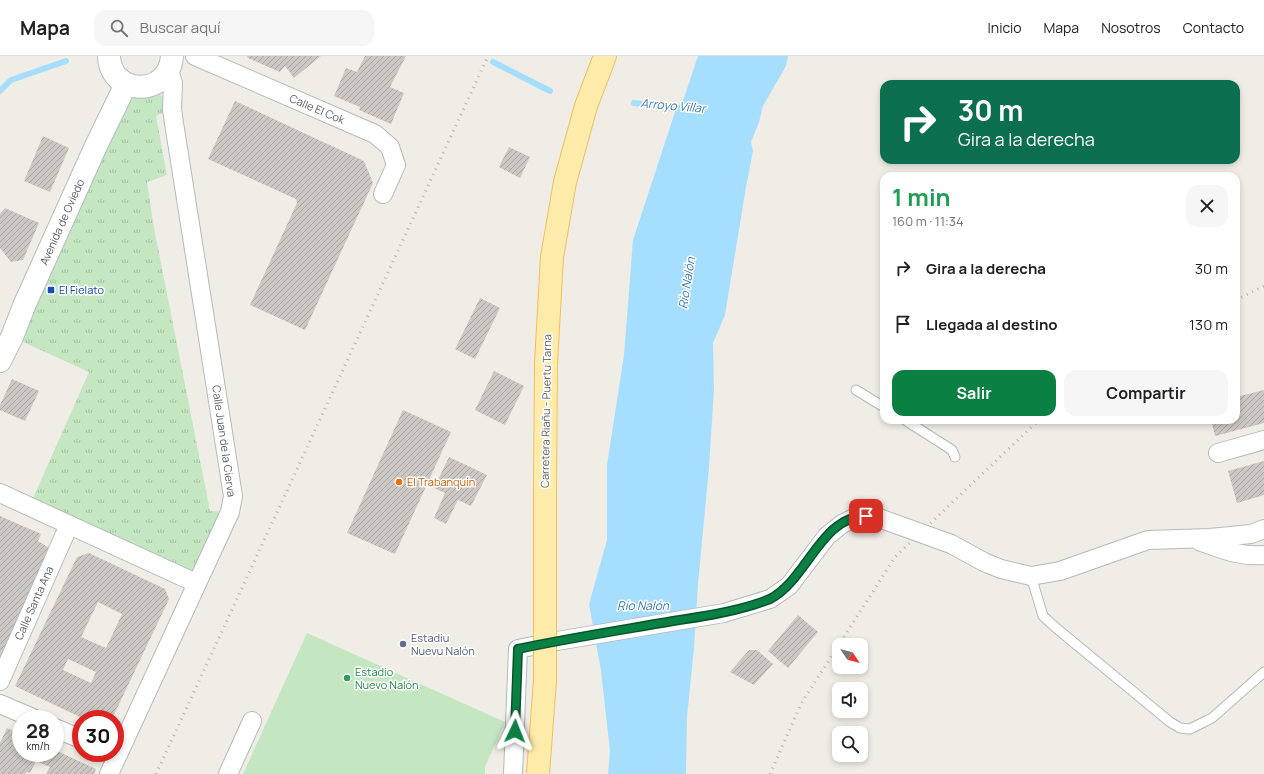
<!DOCTYPE html>
<html lang="es">
<meta charset="utf-8">
<style>
body{margin:0;font-family:Manrope,sans-serif;background:#f6f6f6;color:#202124;height:100vh;display:flex;flex-direction:column;font-size:15px;white-space:nowrap}
*{box-sizing:border-box;margin:0}
p{font-size:13px;color:#757577}
.icon{flex:none;width:22px;height:22px;fill:none;stroke:currentColor;stroke-width:2;stroke-linecap:round;stroke-linejoin:round}
.map{position:relative;flex:1;overflow:hidden}
.side{position:absolute;left:880px;top:116px;width:360px;height:252px;display:flex;flex-direction:column;background:#fff;border-radius:12px;box-shadow:0 2px 6px #0003}
.side>*{flex:none}
.guide{position:absolute;left:880px;top:24px;width:360px;height:84px;border-radius:12px;box-shadow:0 2px 6px #0003;background:#0b6e4f;color:#fff;overflow:hidden}
.needle{width:26px;rotate:125deg}
.controls{position:absolute;left:832px;top:582px;display:grid;gap:8px}
.controls a{display:grid;place-items:center;width:36px;height:36px;border-radius:8px;background:#fff;box-shadow:0 2px 6px #0003;font-size:20px}
.speed{position:absolute;left:12px;top:654px;display:flex;gap:8px;font-size:20px;font-weight:700;text-align:center}
.speed>*{display:grid;place-content:center;width:52px;height:52px;border-radius:50%;background:#fff;box-shadow:0 2px 6px #0003;line-height:1}
.speed small{font-size:10px;font-weight:400}
.speed .limit{border:6px solid #d22;background:#fff;color:#111}
.pin{position:absolute;display:grid;place-items:center;width:34px;height:34px;color:#fff;margin:-17px;border-radius:8px;box-shadow:0 2px 6px #0006}
.me{position:absolute;width:44px;margin:-22px;rotate:2deg;stroke-linejoin:round;filter:drop-shadow(0 0 3px #0008)}
.turn{display:flex;align-items:center;gap:14px;height:84px;padding:0 12px;font-size:18px}
.turn .icon{width:52px;height:52px;stroke-width:2.5}
.turn b{display:block;font-size:28px;line-height:34px}
.round{display:grid;place-items:center;flex:none;width:42px;height:42px;border-radius:12px;background:#f6f6f6}
.summary{display:flex;align-items:center;justify-content:space-between;height:68px;padding:0 12px}
h1{font-size:24px;font-weight:700;line-height:30px;color:#1e9e55}
.primary-button{display:flex;gap:8px;margin-top:auto;padding:8px 12px}
.primary-button a{flex:1;height:46px;border-radius:12px;background:#0b8043;color:#fff;font-size:16px;font-weight:700;line-height:46px;text-align:center}
.primary-button a+a{background:#f6f6f6;color:#202124}
ul{padding:0;list-style:none}
li{display:flex;align-items:center;gap:12px;height:56px;padding:0 12px}
li div{flex:1}
li b{display:block;font-size:15px}
li em{font-style:normal}
header{display:flex;align-items:center;gap:24px;box-sizing:border-box;height:56px;padding:0 20px;background:#fff;border-bottom:1px solid #e0e0e0}
header strong{font-size:19px}
nav{display:flex;gap:22px;margin-inline-start:auto;font-size:14px}
.search{width:280px;height:36px;background:#f6f6f6;display:flex;align-items:center;gap:10px;box-sizing:border-box;padding:0 14px;border-radius:12px;color:#757577;font-size:15px}
.map>svg:first-child{display:block}
.park{fill:url(#park-tufts)}
.garden{fill:#c4e7c2}
.water{fill:#a6deff}
.lines{fill:none;stroke-linecap:round;stroke-linejoin:round}
.stream{stroke:#a6deff;stroke-width:6}
.building{fill:url(#building-hatch);fill-rule:evenodd}
.lane-casing{stroke:#b6b9bc;stroke-width:11}
.street-casing{stroke:#b6b9bc;stroke-width:20}
.secondary-casing{stroke:#b7bbbf;stroke-width:24}
.primary-casing{stroke:#f3bf5c;stroke-width:24}
.lane{stroke:#fff;stroke-width:9}
.street{stroke:#fff;stroke-width:18}
.secondary{stroke:#fff;stroke-width:22}
.primary{stroke:#ffecab;stroke-width:22}
.rail{stroke:#b4b5b6;stroke-width:3;stroke-dasharray:1 5;stroke-linecap:butt}
.street-bridge-casing{stroke:#b6b9bc;stroke-width:20;stroke-linecap:butt}
.primary-bridge-casing{stroke:#f3bf5c;stroke-width:24;stroke-linecap:butt}
.street-bridge{stroke:#fff;stroke-width:18}
.primary-bridge{stroke:#ffecab;stroke-width:22}
.route-casing{stroke:#07532c;stroke-width:10}
.route{stroke:#0b8043;stroke-width:7}
.transit-dot{fill:#1a4fb4;stroke:#fff;stroke-width:1.5}
.food-dot{fill:#e8710a;stroke:#fff;stroke-width:1.5}
.service-dot{fill:#5c6f8a;stroke:#fff;stroke-width:1.5}
.leisure-dot{fill:#2e9e5b;stroke:#fff;stroke-width:1.5}
.labels{text-anchor:middle;stroke-width:3;stroke-linejoin:round;paint-order:stroke}
.street-label{font-size:11px;fill:#5d6266;stroke:#fff}
.transit-label{font-size:11px;fill:#164399;stroke:#fff;text-anchor:start}
.food-label{font-size:11px;fill:#c56008;stroke:#fff;text-anchor:start}
.service-label{font-size:11px;fill:#4e5e75;stroke:#fff;text-anchor:start}
.leisure-label{font-size:11px;fill:#27864d;stroke:#fff;text-anchor:start}
.water-label{font-size:12px;font-style:italic;fill:#3e7aaa;stroke:#fff}
</style>
<header>
<strong>Mapa</strong>
<div class="search"><svg class="icon" aria-label="search" viewBox="0 0 24 24"><circle cx="10" cy="10" r="6"/><path d="M15 15l6 6"/></svg>Buscar aquí</div>
<nav><a>Inicio</a><a>Mapa</a><a>Nosotros</a><a>Contacto</a></nav>
</header>
<div class="map">
<svg width="1264" height="718" viewBox="0 0 1264 718">
<defs>
<pattern id="park-tufts" width="24" height="20" patternUnits="userSpaceOnUse"><rect width="24" height="20" fill="#c4e7c2"/><path d="M3 7l-1-3M5 7V3M7 7l1-3M15 17l-1-3M17 17v-4M19 17l1-3" fill="none" stroke="#a2bfa1"/></pattern>
<pattern id="building-hatch" width="6" height="6" patternUnits="userSpaceOnUse"><rect width="6" height="6" fill="#cbc8c3"/><path d="M-1 1l2-2M0 6l6-6M5 7l2-2" fill="none" stroke="#a8a6a2"/></pattern>
</defs>
<rect width="100%" height="100%" fill="#f0ede6"/>
<polygon class="park" points="151,30 163,41 172,53 156,60 167,119 147,126 154,172 210,455 230,456 196,527 29,451 89,316 12,281 120,38"/>
<polygon class="garden" points="307,577 505,666 485,711 485,718 243,718"/>
<polygon class="water" points="698,0 788,0 786,10 763,50 759,66 751,86 753,95 746,131 725,259 713,287 714,333 709,411 698,528 694,592 687,661 686,718 608,718 610,695 601,615 589,548 607,484 607,409 624,299 633,184 676,53 684,42"/>
<g class="lines">
<g class="stream">
<polyline points="493,6 550,35"/>
<polyline points="0,35 11,24 66,5"/>
<polyline points="634,47 682,53"/>
</g>
</g>
<g class="building">
<polygon points="247,0 321,0 294,22 285,10 280,16 248,2"/>
<polygon points="365,0 406,0 390,31 404,37 391,68 359,54 360,51 334,40 346,12 357,16"/>
<polygon points="235,45 364,105 373,127 305,274 250,249 297,147 296,143 208,103"/>
<polygon points="43,80 69,92 50,136 24,125"/>
<polygon points="509,91 530,101 520,122 499,111"/>
<polygon points="5,152 39,167 23,204 11,206 0,192 0,158"/>
<polygon points="480,242 500,252 475,303 455,293"/>
<polygon points="494,315 524,330 505,369 475,354"/>
<polygon points="12,323 39,335 25,365 0,354 0,349"/>
<polygon points="1264,334 1264,367 1215,380 1211,364 1236,364 1236,341"/>
<polygon points="403,354 451,376 395,498 347,477"/>
<polygon points="449,401 487,419 471,450 458,444 446,468 434,462 445,437 434,432"/>
<polygon points="1264,405 1264,439 1237,447 1228,415"/>
<polygon points="0,460 41,478 38,485 49,492 0,602"/>
<path d="M89 497 165 533 169 543 112 663H84L15 630 77 501ZM98 546 122 558 106 592 81 581ZM68 603 96 616 91 627 63 614Z"/>
<polygon points="798,559 818,576 788,612 768,595"/>
<polygon points="749,594 757,594 773,608 754,629 730,616"/>
<polygon points="7,672 21,678 21,697 55,697 55,694 96,713 94,718 46,718 50,711 36,705 30,717 27,716 25,718 0,718 0,687"/>
</g>
<g class="lines">
<defs>
<g id="lane">
<polyline points="856,334 884,351"/>
<polyline points="905,364 952,394 955,401"/>
<polyline points="1031,520 1043,560 1055,571 1170,666 1180,672 1190,673 1212,662 1264,616"/>
</g>
<g id="street">
<polyline points="195,0 375,78 390,91 396,109 383,138"/>
<polyline points="1218,397 1264,384"/>
<polyline points="0,437 196,527"/>
<path d="M1199 485C1222 493 1239 501 1264 499"/>
<polyline points="951,488 984,506 1001,513 1031,520 1060,515 1148,484 1210,482 1251,478 1264,473"/>
<polyline points="0,625 69,469"/>
<polyline points="0,648 35,663"/>
<polyline points="55,672 81,683"/>
<polyline points="109,718 230,456 233,440 174,67 172,53 173,27 169,14"/>
<polyline points="228,718 252,665"/>
<polyline points="513,718 518,593 557,585 724,557 770,543 789,530 827,480 842,468 856,461 876,461"/>
</g>
<g id="secondary">
<path d="M109 0C110 40 169 42 172 0"/>
<polyline points="0,305 12,281 24,250 95,92 126,28"/>
</g>
<polyline id="primary" points="545,432 546,307 552,201 565,126 586,50 605,0"/>
</defs>
<use href="#lane" class="lane-casing"/>
<use href="#street" class="street-casing"/>
<use href="#secondary" class="secondary-casing"/>
<use href="#primary" class="primary-casing"/>
<use href="#lane" class="lane"/>
<use href="#street" class="street"/>
<use href="#secondary" class="secondary"/>
<use href="#primary" class="primary"/>
<g class="rail">
<polyline points="1236,244 1264,230"/>
<polyline points="156,718 488,0"/>
<polyline points="770,718 801,648 895,501 1039,364"/>
</g>
<defs>
<polyline id="street-bridge" points="876,461 951,488"/>
<polyline id="primary-bridge" points="538,718 545,624 545,432"/>
</defs>
<use href="#street-bridge" class="street-bridge-casing"/>
<use href="#primary-bridge" class="primary-bridge-casing"/>
<use href="#street-bridge" class="street-bridge"/>
<use href="#primary-bridge" class="primary-bridge"/>
</g>
<g class="lines">
<defs>
<path id="route" d="M515 675 518 593C570 582 622 574 673 565 700 561 727 557 753 549 759 547 765 545 770 543 807 524 821 460 866 460"/>
</defs>
<use href="#route" class="route-casing"/>
<use href="#route" class="route"/>
</g>
<rect class="transit-dot" x="47" y="230" width="8" height="8" rx="2"/>
<circle class="food-dot" cx="399" cy="426" r="4"/>
<circle class="service-dot" cx="403" cy="588" r="4"/>
<circle class="leisure-dot" cx="347" cy="622" r="4"/>
<g class="labels">
<g class="street-label">
<text transform="translate(317 53) rotate(23)" y="4">Calle El Cok</text>
<text transform="translate(62 166) rotate(-66)" y="4">Avenida de Oviedo</text>
<text transform="translate(546 355) rotate(-89)" y="4">Carretera Riañu - Puertu Tarna</text>
<text transform="translate(224 385) rotate(82)" y="4">Calle Juan de la Cierva</text>
<text transform="translate(34 547) rotate(-66)" y="4">Calle Santa Ana</text>
</g>
<g class="transit-label">
<text x="59" y="238">El Fielato</text>
</g>
<g class="food-label">
<text x="407" y="430">El Trabanquín</text>
</g>
<g class="service-label">
<text x="411" y="586">Estadiu<tspan x="411" dy="13">Nuevu Nalón</tspan></text>
</g>
<g class="leisure-label">
<text x="355" y="620">Estadio<tspan x="355" dy="13">Nuevo Nalón</tspan></text>
</g>
<g class="water-label">
<text transform="translate(673 50) rotate(5)" y="4">Arroyo Villar</text>
<text transform="translate(687 227) rotate(-81)" y="4">Río Nalón</text>
<text x="643" y="554">Río Nalón</text>
</g>
</g>
</svg>
<div class="controls">
<a><svg class="needle" viewBox="-14 -14 28 28"><path d="M0-13l5 13h-10z" fill="#e53935"/><path d="M0 13l5-13h-10z" fill="#757577"/></svg></a>
<a><svg class="icon" aria-label="sound" viewBox="0 0 24 24"><path d="M4 9h4l5-4v14l-5-4H4zM17 9q2 3 0 6"/></svg></a>
<a><svg class="icon" aria-label="search" viewBox="0 0 24 24"><circle cx="10" cy="10" r="6"/><path d="M15 15l6 6"/></svg></a>
</div>
<div class="speed"><div>28<small>km/h</small></div><div class="limit">30</div></div>
<div class="pin" style="left:866px;top:460px;background:#d93025"><svg class="icon" aria-label="arrive" viewBox="0 0 24 24"><path d="M6 21V4h12l-3 4 3 4H6"/></svg></div>
<svg class="me" style="left:515px;top:675px" viewBox="-20 -20 40 40"><path d="M0-17L14 15 0 8-14 15z" fill="#0b8043" stroke="#fff" stroke-width="4"/></svg>
<div class="guide">
<div class="turn"><svg class="icon" aria-label="right" viewBox="0 0 24 24"><path d="M7 20v-9h11M14 6l5 5-5 5"/></svg><div><b>30 m</b>Gira a la derecha</div></div>
</div>
<section class="side">
<div class="summary"><div><h1>1 min</h1><p>160 m · 11:34</p></div><a class="round"><svg class="icon" aria-label="close" viewBox="0 0 24 24"><path d="M6 6l12 12M18 6L6 18"/></svg></a></div>
<ul>
<li><svg class="icon" aria-label="right" viewBox="0 0 24 24"><path d="M7 20v-9h11M14 6l5 5-5 5"/></svg><div><b>Gira a la derecha</b></div><em>30 m</em></li>
<li><svg class="icon" aria-label="arrive" viewBox="0 0 24 24"><path d="M6 21V4h12l-3 4 3 4H6"/></svg><div><b>Llegada al destino</b></div><em>130 m</em></li>
</ul>
<div class="primary-button"><a>Salir</a><a>Compartir</a></div>
</section>
</div>
